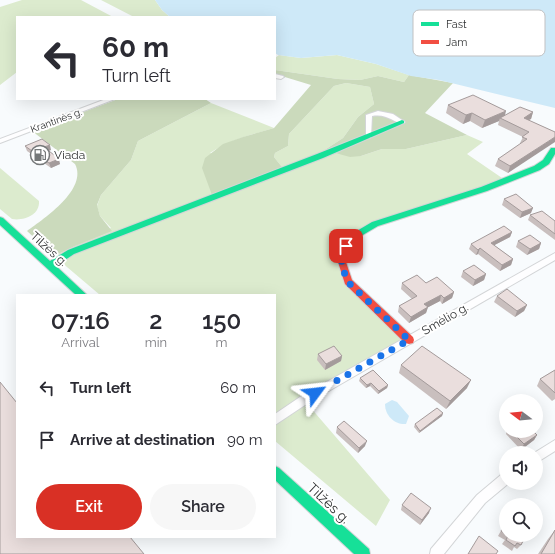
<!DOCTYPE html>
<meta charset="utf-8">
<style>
body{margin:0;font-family:Raleway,sans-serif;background:#f7f7f7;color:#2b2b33;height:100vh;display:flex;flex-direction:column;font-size:15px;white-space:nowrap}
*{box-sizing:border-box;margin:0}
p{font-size:13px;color:#7c7c81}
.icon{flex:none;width:22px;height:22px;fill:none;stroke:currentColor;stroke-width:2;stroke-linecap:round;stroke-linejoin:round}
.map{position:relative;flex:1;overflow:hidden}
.drawer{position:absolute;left:16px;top:294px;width:260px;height:244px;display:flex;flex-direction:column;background:#fff;border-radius:0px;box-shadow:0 4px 16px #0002}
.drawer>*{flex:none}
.guide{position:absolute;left:16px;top:16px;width:260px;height:84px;border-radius:0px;box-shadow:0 4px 16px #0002;background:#fff;color:#2b2b33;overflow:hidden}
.needle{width:26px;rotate:286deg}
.tools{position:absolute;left:499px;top:394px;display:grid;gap:8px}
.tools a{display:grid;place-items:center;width:44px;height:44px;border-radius:50%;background:#fff;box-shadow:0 4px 16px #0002;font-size:20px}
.pin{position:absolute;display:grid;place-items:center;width:34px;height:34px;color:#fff;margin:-17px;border-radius:8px;box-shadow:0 2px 6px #0006}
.me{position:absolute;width:44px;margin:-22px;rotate:60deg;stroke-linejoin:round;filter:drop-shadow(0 0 3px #0008)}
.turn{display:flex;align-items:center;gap:14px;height:84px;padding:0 20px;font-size:18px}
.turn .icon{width:52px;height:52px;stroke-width:2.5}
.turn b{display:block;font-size:28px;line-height:34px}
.eta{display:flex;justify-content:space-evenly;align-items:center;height:68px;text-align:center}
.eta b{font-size:24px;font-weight:600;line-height:28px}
.action{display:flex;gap:8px;margin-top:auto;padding:8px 20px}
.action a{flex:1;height:46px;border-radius:24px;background:#d93025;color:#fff;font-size:16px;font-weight:600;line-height:46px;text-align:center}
.action a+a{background:#f7f7f7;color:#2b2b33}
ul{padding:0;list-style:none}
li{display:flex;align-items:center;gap:12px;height:52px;padding:0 20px}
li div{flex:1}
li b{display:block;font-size:15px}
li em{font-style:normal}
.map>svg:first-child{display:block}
.green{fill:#dcebce}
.forest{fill:#cbdabc}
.water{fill:#cee9f8}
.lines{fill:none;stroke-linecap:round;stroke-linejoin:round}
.street-casing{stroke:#d3d5d7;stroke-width:2}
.fast-casing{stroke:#d3d5d7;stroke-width:2}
.jam-casing{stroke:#d3d5d7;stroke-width:2}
.street{fill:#fefeff;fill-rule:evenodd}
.fast{fill:#16e098;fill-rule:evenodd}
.jam{fill:#f24e42;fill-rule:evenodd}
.wall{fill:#c9bfbe}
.shaded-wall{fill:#a49b9b}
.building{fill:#eadedd;stroke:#a49b9b}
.route{stroke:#1a73e8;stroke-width:7;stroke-dasharray:0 12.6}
.labels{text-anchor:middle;stroke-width:4;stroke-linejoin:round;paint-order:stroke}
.far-street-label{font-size:10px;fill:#2f3132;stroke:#fff}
.poi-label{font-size:12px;fill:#2f3132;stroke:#fff;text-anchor:start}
.street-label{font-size:12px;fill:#2f3132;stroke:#fff}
.near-street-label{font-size:14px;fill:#2f3132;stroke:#fff}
.key{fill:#fff;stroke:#c1c1c2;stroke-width:1}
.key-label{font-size:11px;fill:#2f3132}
</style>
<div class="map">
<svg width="555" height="554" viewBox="0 0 555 554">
<rect width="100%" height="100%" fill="#f8fbfd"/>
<g class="green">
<polygon points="22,0 81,0 113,17 17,17 17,72 0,85 0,7"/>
<polygon points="101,0 155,0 162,10 170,17 134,17"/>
<polygon points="279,55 301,58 337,55 376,64 409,75 404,82 378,76 360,80 338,79 275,70 275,58"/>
<path d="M346 83 370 87 374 104 358 117 343 138 326 149 361 156 382 149H406L467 135 483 142 467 154 505 180 375 224 353 237 341 264 348 282 409 340 304 400 390 500 376 526 275 441V295H100L54 256 111 228 100 216 97 206 101 195 131 160 138 141 211 103 274 128C251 135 230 140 210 153L282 167 274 157 275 153 288 146 289 134 334 86Z"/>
<path d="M0 168 39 201C40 215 24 221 12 219L0 209Z"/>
</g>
<g class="forest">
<polygon points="275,70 338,79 360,80 378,76 404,82 409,75 453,83 425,113 467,135 406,149 382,149 361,156 350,157 339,154 326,149 343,138 358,117 374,104 370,87 346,83 334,86 289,134 288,146 275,153 274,157 282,167 212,195 202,168 205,158 223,144 243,137 274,128 311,85 275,74"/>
<path d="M118 99H205L211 103 138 141 131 160 101 195 97 205 100 216 112 231 75 246 54 256 27 231C45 218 88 189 75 164L32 131Z"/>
</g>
<g class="water">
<polygon points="155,0 555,0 555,108 439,80 411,76 376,64 337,55 301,58 278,55 275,53 275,17 170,17 162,10"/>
<path d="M392 400 397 402 409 416 406 424C395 425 385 416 385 404Z"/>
</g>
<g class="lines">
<defs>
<g id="street">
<polygon points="275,74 283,76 284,77 281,79 275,78"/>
<polygon points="106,99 115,99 0,143 0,139"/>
<path d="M378 111 393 114 405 122 404 123C395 125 389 113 372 116L371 137 370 138H366V115Z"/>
<polygon points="555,253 555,260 308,403 275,425 275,414 300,397"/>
<polygon points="555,440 555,451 536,463 536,453 534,453"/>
<polygon points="506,472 506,483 509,483 485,503 444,554 430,554 431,549 477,495 502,474"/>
</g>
<g id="fast">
<polygon points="402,120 404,121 404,123 323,158 74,254 56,266 87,295 76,295 0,225 0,217 3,218 50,261 68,250 317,154"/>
<polygon points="551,148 555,148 555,154 549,164 540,170 487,191 378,226 356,239 350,247 345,264 339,264 338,262 342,246 350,235 372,222 481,187 534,166 543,160"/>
<polygon points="275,466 279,468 369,549 370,554 354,554 275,480"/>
</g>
<polygon id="jam" points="342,259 346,262 352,280 413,337 414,340 413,343 409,344 405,343 345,284 338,262"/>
</defs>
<use href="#street" class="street-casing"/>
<use href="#fast" class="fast-casing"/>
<use href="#jam" class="jam-casing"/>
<use href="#street" class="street"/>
<use href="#fast" class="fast"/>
<use href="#jam" class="jam"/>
</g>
<g class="wall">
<polygon points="448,105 505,116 533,112 531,119 528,120 555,132 508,173 495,166 498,159 521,144 520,143 523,137 498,125 499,121 482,128 470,121 463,124 446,113"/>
<polygon points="25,146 51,150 48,151 60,164 51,168 27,151"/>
<polygon points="504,199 531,213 520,218 502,205"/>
<polygon points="530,215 555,221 555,240 528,220"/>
<polygon points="512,232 510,237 494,245 513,259 511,265 500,271 478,254 476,255 469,249 471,244"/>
<polygon points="518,241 541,243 539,249 527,255 516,247"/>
<polygon points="463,271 486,274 484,280 473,286 461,277"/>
<polygon points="402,283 426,283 454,292 452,298 442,304 440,301 428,307 426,313 409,323 398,312 399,306 412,299 401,289"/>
<polygon points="497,296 527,305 524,311 515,317 494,302"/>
<polygon points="318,354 342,356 341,361 325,370 317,360"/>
<polygon points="401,365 467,388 446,409 399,373"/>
<polygon points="555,370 555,399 552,401 537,386 540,379"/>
<polygon points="360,378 388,385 387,388 378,394 370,386 366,388 359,381"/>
<polygon points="443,413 442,416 419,433 414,427 415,424"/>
<polygon points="337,427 365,446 358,453 336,433"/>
<polygon points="507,431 533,431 537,435 534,440 521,450 506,434"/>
<polygon points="402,505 429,513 420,525 401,510"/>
<polygon points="506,522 506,535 526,535 521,545 517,549 514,547 512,551 502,544 505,540 498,536"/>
<polygon points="555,530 555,554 538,554 548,539"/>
</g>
<g class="shaded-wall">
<polygon points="506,111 504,119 500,118 499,121 482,128 485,120"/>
<polygon points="533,112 531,119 521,124 524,118"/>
<polygon points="472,113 470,121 463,124 466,115"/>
<polygon points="555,137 555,142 508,173 510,166"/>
<polygon points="50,145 51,150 45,152 44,147"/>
<polygon points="59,159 60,164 51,168 49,163"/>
<polygon points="533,208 531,213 520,218 522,212"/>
<polygon points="512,232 510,237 489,248 491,243"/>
<polygon points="541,243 539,249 527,255 530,249"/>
<polygon points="480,248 478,254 476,255 478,250"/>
<polygon points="513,259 511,265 500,271 502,265"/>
<polygon points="486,274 484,280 473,286 475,280"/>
<polygon points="454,292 452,298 442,304 444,298"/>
<polygon points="441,295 440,301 423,310 424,304"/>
<polygon points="527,305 524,311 515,317 517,311"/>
<polygon points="428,307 426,313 409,323 411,317"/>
<polygon points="342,356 341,361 325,370 326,364"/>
<polygon points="471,380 467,388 446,409 450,401"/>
<polygon points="371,383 370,386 366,388 367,385"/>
<polygon points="388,385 387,388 378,394 379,391"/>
<polygon points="443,413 442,416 419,433 420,431"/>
<polygon points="537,435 534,440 521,450 524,444"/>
<polygon points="367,441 365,446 358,453 359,448"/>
<polygon points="431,508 429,513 420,525 422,520"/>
</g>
<g class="building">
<polygon points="473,95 506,111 485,120 472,113 466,115 448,105"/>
<polygon points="520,107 533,112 524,118 555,132 555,137 510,166 498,159 527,139 522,137 529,132 500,118"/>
<polygon points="42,139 50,145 44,147 59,159 49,163 25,146"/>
<polygon points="516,194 533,208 522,212 504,199"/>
<polygon points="542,211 555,221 555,234 530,215"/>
<polygon points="504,226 512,232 491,243 513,259 502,265 480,248 478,250 471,244"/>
<polygon points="530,235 541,243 530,249 518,241"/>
<polygon points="474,265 486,274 475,280 463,271"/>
<polygon points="417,275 426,283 437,277 454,292 444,298 441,295 424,304 428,307 411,317 399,306 417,296 402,283"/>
<polygon points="507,289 527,305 517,311 497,296"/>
<polygon points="334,346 342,356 326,364 318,354"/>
<polygon points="422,346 471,380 450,401 401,365"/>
<polygon points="373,370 388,385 379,391 371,383 367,385 360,378"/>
<polygon points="555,370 555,393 540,379"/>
<polygon points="0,382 17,403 17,537 130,537 144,554 0,554"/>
<polygon points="437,408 443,413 420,431 415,424"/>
<polygon points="344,421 367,441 359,448 337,427"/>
<polygon points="511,431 533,431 537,435 524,444"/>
<polygon points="411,493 431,508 422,520 402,505"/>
<polygon points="506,523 506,534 501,531"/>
<polygon points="555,530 555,554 541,554"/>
<polygon points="507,535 526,535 521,545 517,543 515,546 506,540 508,536"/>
<polygon points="479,536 498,551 496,554 468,554"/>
</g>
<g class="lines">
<polyline class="route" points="315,393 409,340 348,282 341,264 346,246"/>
</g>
<defs>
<symbol id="fuel-ring" viewBox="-11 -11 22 22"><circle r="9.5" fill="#fff" stroke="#757879" stroke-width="1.5"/><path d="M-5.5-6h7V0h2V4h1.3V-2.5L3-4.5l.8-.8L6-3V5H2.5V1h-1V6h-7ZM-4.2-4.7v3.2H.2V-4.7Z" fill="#757879"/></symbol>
</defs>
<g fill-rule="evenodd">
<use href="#fuel-ring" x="29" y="144" width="22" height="22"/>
</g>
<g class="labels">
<g class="far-street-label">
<text transform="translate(56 120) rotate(-20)" y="4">Krantinės g.</text>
</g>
<g class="poi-label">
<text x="54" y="159">Viada</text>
</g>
<g class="street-label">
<text transform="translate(49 249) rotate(42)" y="4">Tilžės g.</text>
<text transform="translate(445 319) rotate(-30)" y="4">Smėlio g.</text>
</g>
<g class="near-street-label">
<text transform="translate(329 503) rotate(43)" y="5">Tilžės g.</text>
</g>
</g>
<rect x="413" y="10" width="132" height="46" rx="6" class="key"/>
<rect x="421" y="22" width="18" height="4" fill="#16e098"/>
<rect x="421" y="40" width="18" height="4" fill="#f24e42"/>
<g class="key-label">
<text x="446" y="28">Fast</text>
<text x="446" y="46">Jam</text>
</g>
</svg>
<div class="tools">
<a><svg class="needle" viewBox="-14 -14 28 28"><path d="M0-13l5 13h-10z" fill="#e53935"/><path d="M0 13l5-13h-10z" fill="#7c7c81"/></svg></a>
<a><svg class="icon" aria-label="sound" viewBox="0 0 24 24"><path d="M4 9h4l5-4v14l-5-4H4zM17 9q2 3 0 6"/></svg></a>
<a><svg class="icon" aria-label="search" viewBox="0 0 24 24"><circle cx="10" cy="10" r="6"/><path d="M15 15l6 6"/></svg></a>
</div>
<div class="pin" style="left:346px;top:246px;background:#d93025"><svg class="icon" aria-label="arrive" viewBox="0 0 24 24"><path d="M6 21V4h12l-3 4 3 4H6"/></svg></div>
<svg class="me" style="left:315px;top:393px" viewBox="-20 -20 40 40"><path d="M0-17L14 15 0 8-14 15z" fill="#1a73e8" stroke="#fff" stroke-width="4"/></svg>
<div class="guide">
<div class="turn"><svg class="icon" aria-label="left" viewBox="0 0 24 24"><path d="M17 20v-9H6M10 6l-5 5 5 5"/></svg><div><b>60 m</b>Turn left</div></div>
</div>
<section class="drawer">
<div class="eta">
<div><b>07:16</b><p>Arrival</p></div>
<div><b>2</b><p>min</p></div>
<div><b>150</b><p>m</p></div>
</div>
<ul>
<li><svg class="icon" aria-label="left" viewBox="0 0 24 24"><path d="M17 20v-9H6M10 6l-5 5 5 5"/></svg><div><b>Turn left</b></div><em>60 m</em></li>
<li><svg class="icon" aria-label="arrive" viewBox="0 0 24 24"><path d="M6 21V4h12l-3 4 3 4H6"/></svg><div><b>Arrive at destination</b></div><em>90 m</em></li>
</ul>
<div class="action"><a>Exit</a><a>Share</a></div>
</section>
</div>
